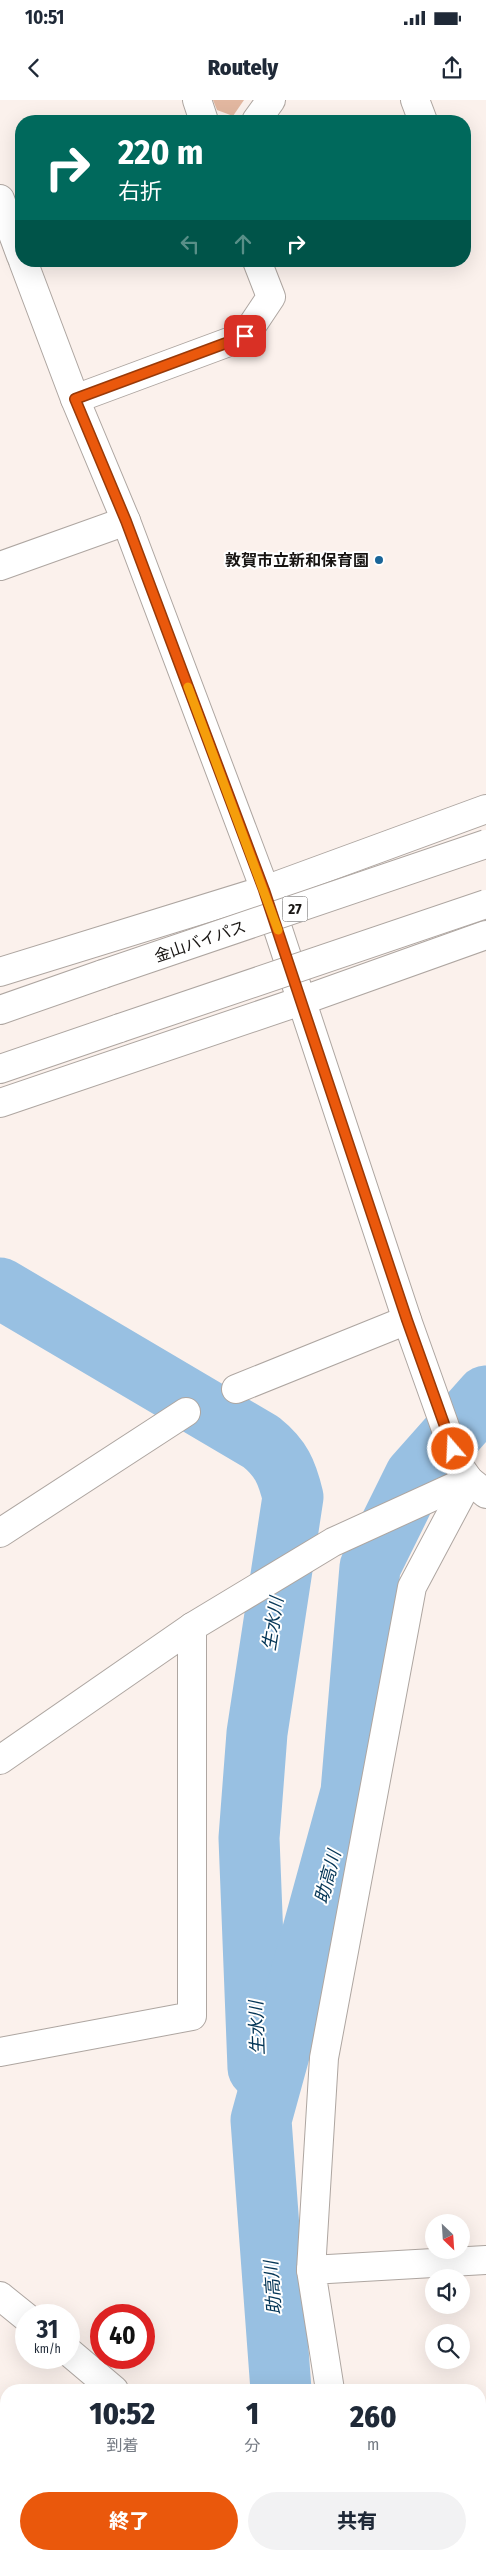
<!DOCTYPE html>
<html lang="ja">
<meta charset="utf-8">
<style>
body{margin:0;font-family:"Fira Sans Condensed","Noto Sans JP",sans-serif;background:#f2f2f3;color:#1f2937;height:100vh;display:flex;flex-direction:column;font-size:19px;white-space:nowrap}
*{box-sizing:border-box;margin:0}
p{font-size:16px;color:#747a83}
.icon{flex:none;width:28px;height:28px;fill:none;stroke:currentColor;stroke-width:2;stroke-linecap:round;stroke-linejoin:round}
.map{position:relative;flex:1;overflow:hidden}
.panel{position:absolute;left:0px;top:2284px;width:486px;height:176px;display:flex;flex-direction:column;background:#fff;border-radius:20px 20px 0 0;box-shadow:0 5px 20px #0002}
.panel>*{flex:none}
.guide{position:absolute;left:15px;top:15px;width:456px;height:152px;border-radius:20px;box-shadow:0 5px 20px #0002;background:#00695c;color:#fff;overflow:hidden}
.needle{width:32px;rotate:155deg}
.tools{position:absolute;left:425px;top:2114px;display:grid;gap:10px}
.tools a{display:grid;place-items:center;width:45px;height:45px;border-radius:50%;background:#fff;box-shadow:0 5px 20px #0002;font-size:25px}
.speed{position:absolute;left:15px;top:2204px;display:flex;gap:10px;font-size:25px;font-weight:700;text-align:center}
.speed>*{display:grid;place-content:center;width:65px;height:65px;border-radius:50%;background:#fff;box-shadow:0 5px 20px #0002;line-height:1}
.speed small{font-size:12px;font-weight:400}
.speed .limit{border:8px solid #d22;background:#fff;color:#111}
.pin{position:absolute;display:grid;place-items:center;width:42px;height:42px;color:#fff;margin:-21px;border-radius:10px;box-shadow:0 2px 8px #0006}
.me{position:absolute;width:55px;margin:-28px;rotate:341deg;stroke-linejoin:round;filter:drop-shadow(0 0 4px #0008)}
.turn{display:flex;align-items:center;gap:18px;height:105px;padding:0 20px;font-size:22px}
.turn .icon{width:65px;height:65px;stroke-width:2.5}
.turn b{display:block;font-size:35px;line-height:42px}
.lanes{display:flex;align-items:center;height:48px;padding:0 20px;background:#0003;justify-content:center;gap:25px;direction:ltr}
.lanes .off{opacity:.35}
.eta{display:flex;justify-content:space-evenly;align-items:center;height:85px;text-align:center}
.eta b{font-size:30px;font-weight:800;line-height:35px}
.button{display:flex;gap:10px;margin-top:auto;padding:10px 20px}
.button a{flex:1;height:58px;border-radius:30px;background:#ea580c;color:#fff;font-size:20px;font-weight:800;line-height:58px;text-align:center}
.button a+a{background:#f2f2f3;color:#1f2937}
.status{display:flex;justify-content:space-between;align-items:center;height:35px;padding:0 25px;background:#fff;direction:ltr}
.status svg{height:14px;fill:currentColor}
header{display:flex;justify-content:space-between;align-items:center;height:65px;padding:0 20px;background:#fff;font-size:22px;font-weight:800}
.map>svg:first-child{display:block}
.green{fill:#e2b7a0}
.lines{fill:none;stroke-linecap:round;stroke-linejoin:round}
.river{stroke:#98c0e2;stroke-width:61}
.street-casing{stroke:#aea6a1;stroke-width:30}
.secondary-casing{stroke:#aea6a1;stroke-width:30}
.highway-casing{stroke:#aea6a1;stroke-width:30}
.street{stroke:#fff;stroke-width:28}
.secondary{stroke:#fff;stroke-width:28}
.highway{stroke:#fff;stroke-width:28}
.highway-bridge-casing{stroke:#aea6a1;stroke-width:30;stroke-linecap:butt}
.highway-bridge{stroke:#fff;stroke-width:28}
.route-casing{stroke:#983908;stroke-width:12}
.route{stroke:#ea580c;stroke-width:9}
.slow{stroke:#f59e0b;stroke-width:9}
.poi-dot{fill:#196598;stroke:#fff;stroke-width:2}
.labels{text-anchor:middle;stroke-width:4;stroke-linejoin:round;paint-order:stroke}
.shield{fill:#fff;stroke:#5d5b5a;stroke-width:1}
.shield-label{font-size:15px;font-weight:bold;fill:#181513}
.poi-label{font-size:16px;font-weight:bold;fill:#181513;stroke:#fff;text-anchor:end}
.street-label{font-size:16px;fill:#181513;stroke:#fff}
.water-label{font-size:18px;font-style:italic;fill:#033556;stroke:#fff}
</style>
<div class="status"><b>10:51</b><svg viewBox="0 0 49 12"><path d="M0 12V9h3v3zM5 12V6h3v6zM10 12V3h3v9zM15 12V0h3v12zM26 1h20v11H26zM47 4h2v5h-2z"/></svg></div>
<header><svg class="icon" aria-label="back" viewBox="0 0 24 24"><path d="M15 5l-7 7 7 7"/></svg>Routely<svg class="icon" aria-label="share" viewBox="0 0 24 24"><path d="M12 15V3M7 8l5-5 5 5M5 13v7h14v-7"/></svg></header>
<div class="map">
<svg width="486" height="2459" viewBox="0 0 486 2459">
<rect width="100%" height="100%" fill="#fbf1ec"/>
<polygon class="green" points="213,0 244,0 233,16 217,10"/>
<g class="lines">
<g class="river">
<path d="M0 1188 261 1342C281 1358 287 1372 293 1397L257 1633 249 1738 258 1968"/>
<polyline points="281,2290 261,2020 351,1692 370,1467 415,1376 486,1296"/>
</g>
<defs>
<g id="street">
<polyline points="197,0 204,21"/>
<polyline points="415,0 423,21"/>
<polyline points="256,21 271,0"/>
<polyline points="75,299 245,236 271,197 257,161"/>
<polyline points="0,466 126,421"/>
<polyline points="236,1289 407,1220"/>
<polyline points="0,1433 186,1312"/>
<polyline points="0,1952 192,1916 192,1527"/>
<polyline points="311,2170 324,1958 412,1487 469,1380"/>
<polyline points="0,2196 26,2217"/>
<polyline points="69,2252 114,2290"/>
<polyline points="330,2290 311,2170 486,2160"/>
<polyline points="276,2454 287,2459"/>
<polyline points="356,2454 356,2459"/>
</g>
<g id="secondary">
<polyline points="0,99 21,156"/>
<polyline points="23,161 75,299 126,421 265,790 407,1220 459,1366 469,1380 486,1394"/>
<polyline points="0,1660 192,1527 333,1442 469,1380"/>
</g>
<g id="highway">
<polyline points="0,872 265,790 486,709"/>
<polyline points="0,910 103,874"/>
<polyline points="0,969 120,928"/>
<polyline points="0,1003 301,901 486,835"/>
</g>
</defs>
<use href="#street" class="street-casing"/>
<use href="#secondary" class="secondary-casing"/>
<use href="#highway" class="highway-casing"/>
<use href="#street" class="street"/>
<use href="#secondary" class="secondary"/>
<use href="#highway" class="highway"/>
<defs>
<g id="highway-bridge">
<polyline points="103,874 486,744"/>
<polyline points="120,928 486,804"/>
</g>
</defs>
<use href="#highway-bridge" class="highway-bridge-casing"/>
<use href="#highway-bridge" class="highway-bridge"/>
</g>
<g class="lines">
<defs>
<polyline id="route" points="245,236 75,299 126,421 264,790 407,1220 453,1349"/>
</defs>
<use href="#route" class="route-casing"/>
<use href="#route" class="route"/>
<polyline class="slow" points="188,587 278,830"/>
</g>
<circle class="poi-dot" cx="379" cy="460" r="5"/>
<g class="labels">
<rect class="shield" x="282.5" y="796.5" width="25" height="25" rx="4"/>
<g class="shield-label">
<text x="295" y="814">27</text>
</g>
<g class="poi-label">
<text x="369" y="466">敦賀市立新和保育園</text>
</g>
<g class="street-label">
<text transform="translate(200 841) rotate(-19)" y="6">金山バイパス</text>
</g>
<g class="water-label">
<text transform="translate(273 1524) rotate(-81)" y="6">生水川</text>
<text transform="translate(328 1777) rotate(-75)" y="6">助高川</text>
<text transform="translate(257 1928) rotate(-92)" y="6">生水川</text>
<text transform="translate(273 2188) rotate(-94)" y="6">助高川</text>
</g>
</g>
</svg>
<div class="tools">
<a><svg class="needle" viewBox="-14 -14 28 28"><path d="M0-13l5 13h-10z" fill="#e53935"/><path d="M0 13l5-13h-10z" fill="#747a83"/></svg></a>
<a><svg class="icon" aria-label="sound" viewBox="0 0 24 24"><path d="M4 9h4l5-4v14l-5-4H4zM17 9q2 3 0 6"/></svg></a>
<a><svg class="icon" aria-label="search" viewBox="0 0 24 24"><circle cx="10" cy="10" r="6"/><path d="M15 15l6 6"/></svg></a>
</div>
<div class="speed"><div>31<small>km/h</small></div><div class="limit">40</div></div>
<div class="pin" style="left:245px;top:236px;background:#d93025"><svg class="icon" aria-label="arrive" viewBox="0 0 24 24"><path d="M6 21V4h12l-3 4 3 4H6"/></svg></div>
<svg class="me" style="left:453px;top:1349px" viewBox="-20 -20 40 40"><circle r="17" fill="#ea580c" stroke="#fff" stroke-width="3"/><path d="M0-11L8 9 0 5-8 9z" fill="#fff"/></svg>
<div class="guide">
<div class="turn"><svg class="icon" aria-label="right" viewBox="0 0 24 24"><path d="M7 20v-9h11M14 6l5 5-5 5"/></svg><div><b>220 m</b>右折</div></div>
<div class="lanes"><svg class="icon off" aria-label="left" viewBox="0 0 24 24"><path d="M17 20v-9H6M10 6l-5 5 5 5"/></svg><svg class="icon off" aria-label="ahead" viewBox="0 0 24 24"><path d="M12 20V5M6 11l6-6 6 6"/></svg><svg class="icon" aria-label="right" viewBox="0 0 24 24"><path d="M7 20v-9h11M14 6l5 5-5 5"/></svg></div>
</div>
<section class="panel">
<div class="eta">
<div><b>10:52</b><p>到着</p></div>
<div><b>1</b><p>分</p></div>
<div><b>260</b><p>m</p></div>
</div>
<div class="button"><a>終了</a><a>共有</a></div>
</section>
</div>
